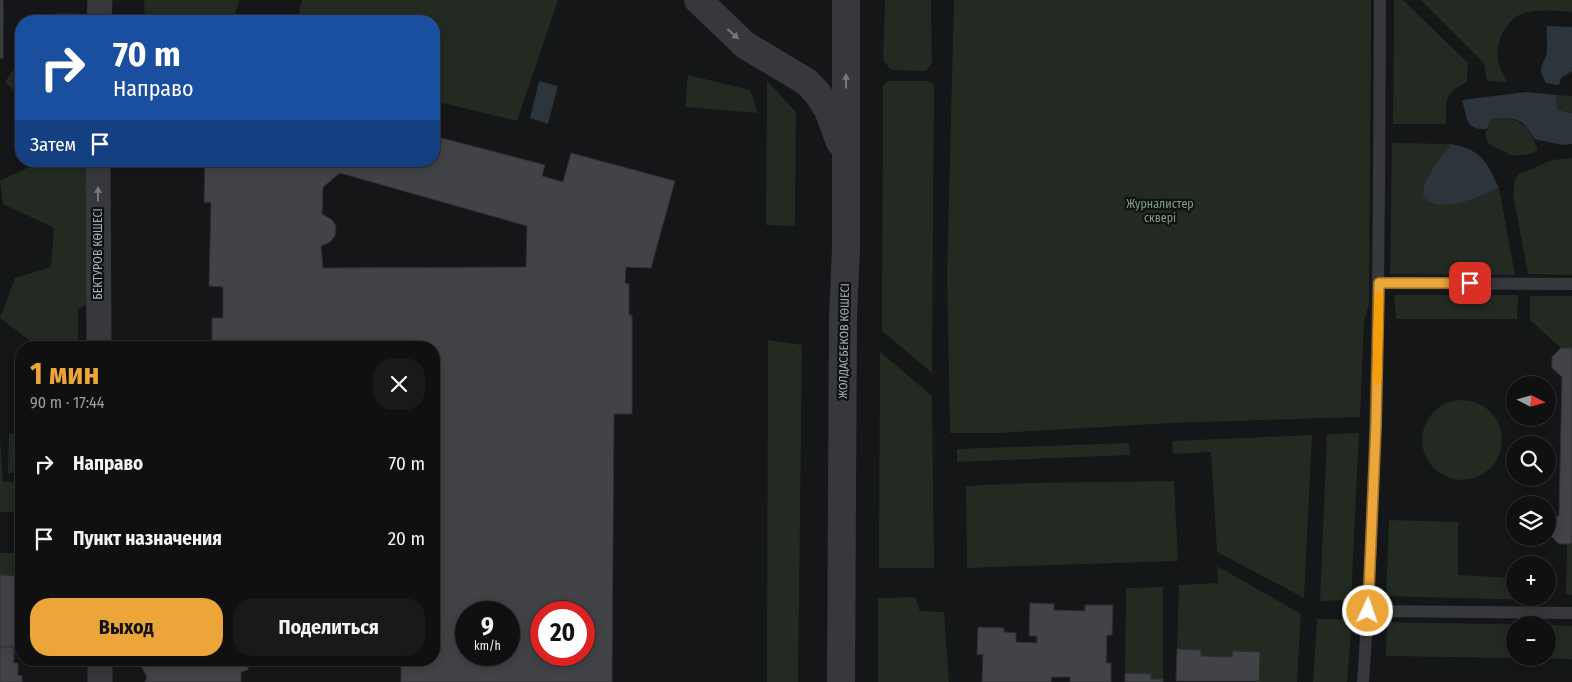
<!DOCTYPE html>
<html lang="ru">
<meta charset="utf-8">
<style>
body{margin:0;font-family:"Fira Sans Condensed",sans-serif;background:#19191a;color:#f1f3f6;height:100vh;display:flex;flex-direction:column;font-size:19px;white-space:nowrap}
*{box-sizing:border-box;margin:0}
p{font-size:16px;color:#9c9d9f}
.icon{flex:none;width:28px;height:28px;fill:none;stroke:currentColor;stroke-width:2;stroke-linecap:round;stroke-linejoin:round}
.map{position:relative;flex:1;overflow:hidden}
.drawer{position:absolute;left:15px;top:341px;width:425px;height:325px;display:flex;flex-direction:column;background:#101011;border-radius:20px;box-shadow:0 2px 12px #0003,0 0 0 1px #303031}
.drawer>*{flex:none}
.top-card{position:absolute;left:15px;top:15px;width:425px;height:152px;border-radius:20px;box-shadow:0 2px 12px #0003,0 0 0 1px #303031;background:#1a4fa0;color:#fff;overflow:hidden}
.needle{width:32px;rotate:96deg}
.buttons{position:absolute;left:1506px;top:376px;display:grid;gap:10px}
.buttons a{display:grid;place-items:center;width:50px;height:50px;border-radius:50%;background:#101011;box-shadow:0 2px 12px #0003,0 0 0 1px #303031;font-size:25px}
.speed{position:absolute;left:455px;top:601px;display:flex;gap:10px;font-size:25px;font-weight:700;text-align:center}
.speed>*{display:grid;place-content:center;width:65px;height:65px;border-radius:50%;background:#101011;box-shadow:0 2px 12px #0003,0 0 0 1px #303031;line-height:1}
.speed small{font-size:12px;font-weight:400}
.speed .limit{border:8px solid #d22;background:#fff;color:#111}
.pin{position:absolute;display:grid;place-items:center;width:42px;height:42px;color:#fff;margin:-21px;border-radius:10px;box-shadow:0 2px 8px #0006}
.me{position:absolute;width:55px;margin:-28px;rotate:3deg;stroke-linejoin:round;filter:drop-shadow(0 0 4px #0008)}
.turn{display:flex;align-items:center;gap:18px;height:105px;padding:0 15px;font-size:22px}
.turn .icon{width:65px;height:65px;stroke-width:2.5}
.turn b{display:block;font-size:35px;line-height:42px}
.then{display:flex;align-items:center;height:48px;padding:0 15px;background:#0003;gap:10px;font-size:19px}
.round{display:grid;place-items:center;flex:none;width:52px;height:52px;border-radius:20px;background:#19191a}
.summary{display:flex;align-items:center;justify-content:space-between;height:85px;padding:0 15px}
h1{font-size:30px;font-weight:700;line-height:38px;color:#eca538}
.action{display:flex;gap:10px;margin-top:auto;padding:10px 15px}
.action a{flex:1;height:58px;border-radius:20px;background:#eca538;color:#111;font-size:20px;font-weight:700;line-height:58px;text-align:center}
.action a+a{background:#19191a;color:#f1f3f6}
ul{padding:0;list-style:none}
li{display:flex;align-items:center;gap:15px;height:75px;padding:0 15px}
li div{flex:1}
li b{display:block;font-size:19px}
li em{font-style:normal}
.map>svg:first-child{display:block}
.green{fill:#222a22}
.water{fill:#2c353b}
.building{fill:#424347;stroke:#2f3033;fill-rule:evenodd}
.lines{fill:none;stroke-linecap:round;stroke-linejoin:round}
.service{stroke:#37383c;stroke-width:12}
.minor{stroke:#37383c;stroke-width:25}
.tertiary{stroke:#37383c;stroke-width:28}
.oneway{fill:#757880}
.route-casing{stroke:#996b24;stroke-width:12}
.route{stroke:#eca538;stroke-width:9}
.slow{stroke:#f59e0b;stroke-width:9}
.labels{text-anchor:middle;stroke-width:4.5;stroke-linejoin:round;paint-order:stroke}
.park-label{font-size:12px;fill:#7fa17f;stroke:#101112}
.street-label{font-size:12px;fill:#a8adb7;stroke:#101112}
</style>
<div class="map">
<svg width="1572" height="682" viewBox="0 0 1572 682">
<rect width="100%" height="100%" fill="#151617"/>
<g class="green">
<polygon points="144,0 240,0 232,21 145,21"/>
<polygon points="302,0 558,0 517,121 434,101 434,21 297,21"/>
<polygon points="885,0 931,0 932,63 926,71 891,70 883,60"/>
<polygon points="954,0 1371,0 1369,304 1364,322 1360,417 1171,423 999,433 950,433 947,274"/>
<path d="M1394 0H1403L1468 63 1467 82C1444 93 1446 101 1446 124H1393Z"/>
<path d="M1421 0H1572V12C1558 11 1543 9 1529 12 1508 15 1495 40 1498 60 1499 67 1504 75 1507 82L1487 81 1484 63Z"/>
<polygon points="19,61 21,61 21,100 19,96 5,82"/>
<polygon points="688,75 750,90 758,113 685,107"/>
<polygon points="767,81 796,112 795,226 766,225"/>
<polygon points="888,81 928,81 934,84 932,373 882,331 883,86"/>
<polygon points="1557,95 1572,96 1572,113 1558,110 1556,103"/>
<path d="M1506 118C1529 123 1529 130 1538 150L1527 155H1511L1496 148 1488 143 1485 135 1492 119Z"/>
<polygon points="1392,143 1451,144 1428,176 1459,203 1499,188 1515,275 1390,274"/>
<polygon points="1572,158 1572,275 1528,274 1513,195 1515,179 1519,174 1552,160"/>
<polygon points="43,161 85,161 85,183 88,184 88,304 78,309 78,347 34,347 33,343 0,318 15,278 51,267 54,228 3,204 0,181 31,166 43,165"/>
<polygon points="1394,295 1518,295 1517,319 1396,319"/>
<polygon points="1530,296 1572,296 1572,348 1561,348 1530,320"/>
<polygon points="768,340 802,345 798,682 767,682"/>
<polygon points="880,352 932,396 934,568 879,568"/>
<circle cx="1462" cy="440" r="40"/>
<polygon points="1359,433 1351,600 1320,601 1327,434"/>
<polygon points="9,434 21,434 21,473 8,473"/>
<polygon points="1312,435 1304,598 1217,552 1211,452 1173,454 1172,441"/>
<polygon points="0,436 3,482 21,482 21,512 0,512"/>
<polygon points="1129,443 1130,455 957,462 957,449"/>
<polygon points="1174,481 1178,561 967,568 966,486 1031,483"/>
<polygon points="1389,520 1458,522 1458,575 1515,578 1515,598 1537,598 1537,600 1386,596"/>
<polygon points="1572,542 1572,595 1566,594 1567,544"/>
<polygon points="0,553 21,553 21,571 17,575 0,575"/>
<polygon points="1217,566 1301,614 1297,682 1254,682 1259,681 1260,652 1233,651 1232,657 1201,656 1201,650 1177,649 1179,585 1218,583"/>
<polygon points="1163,587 1163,679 1151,679 1151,674 1125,673 1126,588"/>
<polygon points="915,597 920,611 944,612 949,682 878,682 878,598"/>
<polygon points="1317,619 1352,619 1347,682 1313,682"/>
<polygon points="1387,622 1535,625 1515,625 1515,658 1548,658 1548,625 1572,626 1572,659 1386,656"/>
</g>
<g class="water">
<path d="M1547 26 1572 27V71L1561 78 1559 85 1546 83C1538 68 1541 69 1546 56 1548 47 1546 35 1547 26Z"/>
<polygon points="539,81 558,86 548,124 530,118"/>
<path d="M1526 92 1557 95 1556 103 1558 110 1572 113V144L1563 145 1534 139C1524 118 1515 117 1492 119L1487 129C1464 130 1468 119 1462 100Z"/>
<path d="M1451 144C1482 150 1486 161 1499 188 1478 196 1443 216 1423 197 1423 176 1440 160 1451 144Z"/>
</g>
<g class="building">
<rect x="0" y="0" width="3" height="58"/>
<rect x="56" y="14" width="22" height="7"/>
<path d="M434 136 545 165 542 176 563 182 571 153 675 181 651 268 626 267 625 283 629 284V315H632V414H614L612 682H401V660H434V348H212V318H223V287L209 286 211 203 204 202 205 161H434ZM340 173 527 226 526 267 323 268 321 246 330 242 335 236 336 226 332 220 322 214 323 187ZM466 612H509V655H466ZM541 612H584V655H541Z"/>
<polygon points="1561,348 1572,348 1572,542 1570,544 1559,544 1550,535 1550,524 1559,515 1562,377 1552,368 1552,357"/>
<polygon points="0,575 21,576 21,647 0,647"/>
<polygon points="1030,603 1054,604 1054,610 1085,611 1085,605 1113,605 1112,635 1107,635 1106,663 1111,663 1111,682 1070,682 1070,677 1052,677 1051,682 982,682 983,654 977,655 978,627 1004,628 1004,632 1016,633 1016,642 1037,643 1037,636 1029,636"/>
<polygon points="0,647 14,647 14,663 18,663 18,675 22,676 22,682 0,682"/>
<polygon points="1177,649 1201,650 1201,656 1232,657 1233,651 1260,652 1259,681 1176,681"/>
<polygon points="144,660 248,660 248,670 241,672 241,682 145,682 147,677 140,664"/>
<polygon points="1125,673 1151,674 1151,679 1163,679 1163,682 1125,682"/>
</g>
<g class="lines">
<g class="service">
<polyline points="1379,283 1572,284"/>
<polyline points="1368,611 1572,613"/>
<path d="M1363 682C1379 455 1379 227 1380 0"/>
</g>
<g class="minor">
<polyline points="99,21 100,0"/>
<polyline points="98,161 99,348"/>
<polyline points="100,682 100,660"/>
</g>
<g class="tertiary">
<polyline points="698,0 745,45 807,82 818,94 828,110 840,142"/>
<polyline points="841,682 843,318 846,248 846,0"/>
</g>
</g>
<defs><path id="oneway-solid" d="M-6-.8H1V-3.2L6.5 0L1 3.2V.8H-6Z" transform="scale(1.25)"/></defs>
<g class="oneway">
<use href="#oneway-solid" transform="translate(733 34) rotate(42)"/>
<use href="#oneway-solid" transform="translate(846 81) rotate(-90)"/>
<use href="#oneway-solid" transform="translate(98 194) rotate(-90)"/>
</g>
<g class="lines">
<defs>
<polyline id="route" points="1368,611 1376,425 1379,283 1470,283"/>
</defs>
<use href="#route" class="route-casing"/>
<use href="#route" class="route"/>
<polyline class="slow" points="1377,379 1379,296"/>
</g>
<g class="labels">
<g class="park-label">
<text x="1160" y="208">Журналиcтер<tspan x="1160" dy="14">сквері</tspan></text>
</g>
<g class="street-label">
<text transform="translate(98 254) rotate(-90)" y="4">БЕКТУРОВ КӨШЕСІ</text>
<text transform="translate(844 341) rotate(-89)" y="4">ЖОЛДАСБЕКОВ КӨШЕСІ</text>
</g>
</g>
</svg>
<div class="buttons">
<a><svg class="needle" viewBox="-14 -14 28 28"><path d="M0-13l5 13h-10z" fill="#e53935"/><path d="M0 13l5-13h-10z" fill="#9c9d9f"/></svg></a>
<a><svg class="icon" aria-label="search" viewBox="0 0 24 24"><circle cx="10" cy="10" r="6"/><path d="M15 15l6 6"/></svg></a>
<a><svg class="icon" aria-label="layers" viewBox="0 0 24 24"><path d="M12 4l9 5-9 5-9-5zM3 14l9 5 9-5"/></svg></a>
<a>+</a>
<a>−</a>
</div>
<div class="speed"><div>9<small>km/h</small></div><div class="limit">20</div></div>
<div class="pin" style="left:1470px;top:283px;background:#d93025"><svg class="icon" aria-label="arrive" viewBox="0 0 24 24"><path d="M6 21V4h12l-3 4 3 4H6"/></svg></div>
<svg class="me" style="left:1368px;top:611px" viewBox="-20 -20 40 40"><circle r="17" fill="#eca538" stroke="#fff" stroke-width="3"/><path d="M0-11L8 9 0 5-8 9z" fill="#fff"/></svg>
<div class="top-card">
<div class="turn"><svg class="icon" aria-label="right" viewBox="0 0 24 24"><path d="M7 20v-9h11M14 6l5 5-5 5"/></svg><div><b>70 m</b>Направо</div></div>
<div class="then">Затем<svg class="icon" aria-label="arrive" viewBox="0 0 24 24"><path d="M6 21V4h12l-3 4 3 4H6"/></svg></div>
</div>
<section class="drawer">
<div class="summary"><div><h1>1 мин</h1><p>90 m · 17:44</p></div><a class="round"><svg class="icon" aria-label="close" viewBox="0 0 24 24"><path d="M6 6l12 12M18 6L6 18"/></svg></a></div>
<ul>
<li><svg class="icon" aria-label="right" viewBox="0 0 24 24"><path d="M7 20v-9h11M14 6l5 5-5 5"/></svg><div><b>Направо</b></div><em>70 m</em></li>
<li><svg class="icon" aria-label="arrive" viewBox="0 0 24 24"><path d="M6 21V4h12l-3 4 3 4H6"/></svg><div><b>Пункт назначения</b></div><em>20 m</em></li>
</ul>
<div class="action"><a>Выход</a><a>Поделиться</a></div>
</section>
</div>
